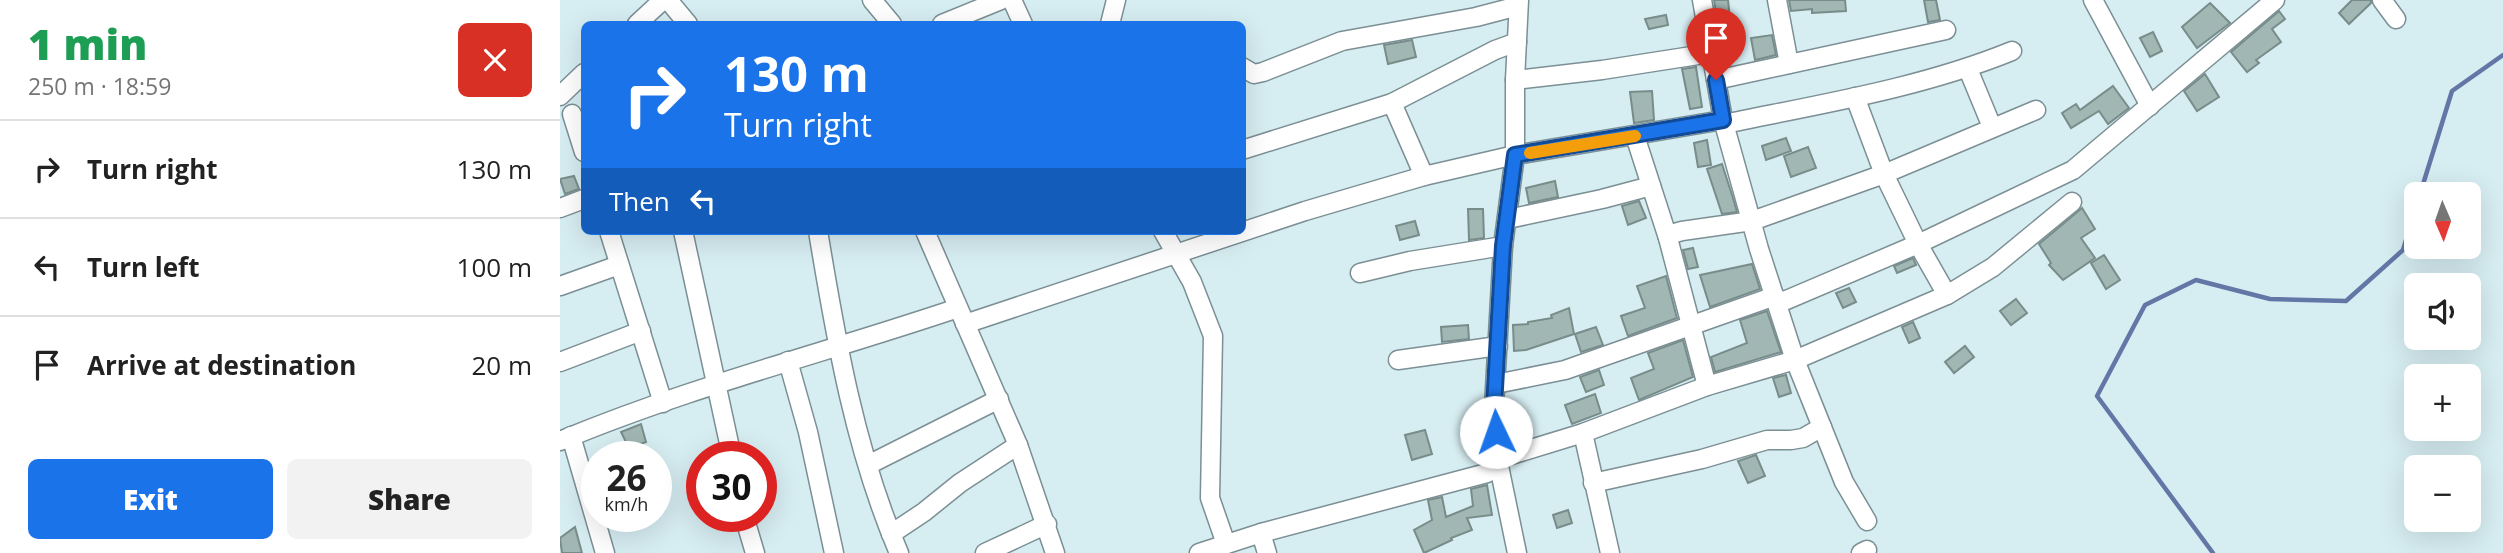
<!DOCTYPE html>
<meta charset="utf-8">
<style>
body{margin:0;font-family:"Open Sans",sans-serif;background:#f2f2f2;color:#222;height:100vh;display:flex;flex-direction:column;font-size:26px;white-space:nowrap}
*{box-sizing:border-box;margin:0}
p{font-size:23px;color:#767676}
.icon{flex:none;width:38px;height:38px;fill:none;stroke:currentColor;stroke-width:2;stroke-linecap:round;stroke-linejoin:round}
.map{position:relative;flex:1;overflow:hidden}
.details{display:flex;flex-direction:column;background:#fff;width:560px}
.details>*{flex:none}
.guide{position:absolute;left:21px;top:21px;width:665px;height:214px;border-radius:10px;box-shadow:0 7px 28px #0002;background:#1a73e8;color:#fff;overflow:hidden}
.needle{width:46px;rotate:178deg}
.tools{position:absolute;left:1844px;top:182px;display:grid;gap:14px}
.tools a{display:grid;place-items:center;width:77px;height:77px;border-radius:10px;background:#fff;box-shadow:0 7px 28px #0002;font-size:35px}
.speed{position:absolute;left:21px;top:441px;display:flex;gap:14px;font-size:35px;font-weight:700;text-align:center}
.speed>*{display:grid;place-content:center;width:91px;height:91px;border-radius:50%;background:#fff;box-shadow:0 7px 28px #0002;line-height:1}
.speed small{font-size:18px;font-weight:400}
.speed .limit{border:10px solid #d22;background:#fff;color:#111}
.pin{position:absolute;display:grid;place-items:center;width:60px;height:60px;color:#fff;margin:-72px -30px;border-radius:50% 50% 50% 0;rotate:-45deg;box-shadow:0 0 7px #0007}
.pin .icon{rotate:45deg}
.me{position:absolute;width:77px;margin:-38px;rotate:357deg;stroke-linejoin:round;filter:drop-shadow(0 0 5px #0008)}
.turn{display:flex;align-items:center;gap:24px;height:147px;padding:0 28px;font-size:32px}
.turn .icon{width:91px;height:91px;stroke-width:2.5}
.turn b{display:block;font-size:49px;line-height:60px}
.then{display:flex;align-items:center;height:66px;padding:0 28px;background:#0003;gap:14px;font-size:26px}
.round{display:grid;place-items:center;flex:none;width:74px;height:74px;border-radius:10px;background:#f2f2f2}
.overview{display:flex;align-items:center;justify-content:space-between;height:119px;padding:0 28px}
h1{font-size:42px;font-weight:800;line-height:52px;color:#1e9e55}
.action{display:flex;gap:14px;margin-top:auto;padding:14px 28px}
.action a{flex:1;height:80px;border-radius:10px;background:#1a73e8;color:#fff;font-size:28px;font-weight:800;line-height:80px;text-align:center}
.action a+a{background:#f2f2f2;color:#222}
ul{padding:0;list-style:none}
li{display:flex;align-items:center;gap:21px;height:98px;padding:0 28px;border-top:2px solid #e0e0e0}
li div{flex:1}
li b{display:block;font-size:26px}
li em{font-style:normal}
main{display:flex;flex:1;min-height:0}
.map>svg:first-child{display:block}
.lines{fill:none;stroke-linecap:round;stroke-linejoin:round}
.stream{stroke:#6377a7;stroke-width:4.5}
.building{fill:#a1b7b4;stroke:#788d8a;stroke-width:2}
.minor-casing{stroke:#7b8f94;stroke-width:21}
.minor{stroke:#fff;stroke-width:18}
.route-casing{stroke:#114b97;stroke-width:18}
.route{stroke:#1a73e8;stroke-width:12}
.slow{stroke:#f59e0b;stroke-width:12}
</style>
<main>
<section class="details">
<div class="overview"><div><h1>1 min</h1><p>250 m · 18:59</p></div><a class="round" style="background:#d93025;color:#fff"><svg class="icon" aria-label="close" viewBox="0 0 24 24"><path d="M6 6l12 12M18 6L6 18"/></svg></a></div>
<ul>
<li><svg class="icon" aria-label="right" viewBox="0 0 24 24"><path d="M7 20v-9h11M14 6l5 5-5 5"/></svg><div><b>Turn right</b></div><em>130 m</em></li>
<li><svg class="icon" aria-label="left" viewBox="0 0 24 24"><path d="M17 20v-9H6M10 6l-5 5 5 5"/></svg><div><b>Turn left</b></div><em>100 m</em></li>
<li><svg class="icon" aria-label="arrive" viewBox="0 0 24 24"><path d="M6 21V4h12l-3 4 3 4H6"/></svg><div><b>Arrive at destination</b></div><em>20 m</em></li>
</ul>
<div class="action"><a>Exit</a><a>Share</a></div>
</section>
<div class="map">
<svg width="1943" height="553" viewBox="0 0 1943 553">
<rect width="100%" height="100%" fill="#d6edf2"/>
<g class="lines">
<g class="stream">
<polyline points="1860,194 1892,91 1943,55"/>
<polyline points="1653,553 1537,396 1585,305 1636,280 1710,299 1786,301 1843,250 1857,204"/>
</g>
</g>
<g class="building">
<polygon points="1154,0 1168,0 1173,47 1168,48 1170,65 1165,66"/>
<polygon points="1229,0 1285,0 1286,11 1252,13 1252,9 1231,11"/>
<polygon points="1364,0 1376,0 1380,20 1368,22"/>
<polygon points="1792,0 1811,0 1811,3 1789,24 1779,13"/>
<polygon points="1650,3 1670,23 1637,48 1622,27"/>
<polygon points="1719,11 1725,19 1712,29 1721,42 1696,60 1699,63 1687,72 1671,52"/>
<polygon points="1106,15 1108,25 1089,29 1085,19"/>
<polygon points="1593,32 1602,51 1590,57 1580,38"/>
<polygon points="1212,35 1216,55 1195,60 1191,38"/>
<polygon points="852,40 856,57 828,64 824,45"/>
<polygon points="1136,67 1142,107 1130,109 1122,69"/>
<polygon points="1645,74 1659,97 1637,111 1624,91"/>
<polygon points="1553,86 1569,108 1548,124 1539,111 1511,128 1502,113 1516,104 1520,110"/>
<polygon points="1092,91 1094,120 1074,123 1070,92"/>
<polygon points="1226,138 1231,151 1206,160 1202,146"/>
<polygon points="1147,140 1151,165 1138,167 1134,143"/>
<polygon points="1248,147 1256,168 1231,177 1224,156"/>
<polygon points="1162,164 1173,198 1177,212 1162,214 1147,169"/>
<polygon points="14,176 19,189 5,194 0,179"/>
<polygon points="995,181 998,197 969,203 966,188"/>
<polygon points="1079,201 1086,218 1068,225 1062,206"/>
<polygon points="1522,208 1535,229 1521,238 1535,258 1503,280 1489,265 1491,263 1479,244"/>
<polygon points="908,209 923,209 924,238 909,240"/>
<polygon points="855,221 859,235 840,240 836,226"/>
<polygon points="1133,248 1138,267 1128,269 1123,250"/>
<polygon points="1544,255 1560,280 1546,289 1531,263"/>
<polygon points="1353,258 1356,265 1337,273 1334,266"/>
<polygon points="1192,264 1200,289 1150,307 1140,275"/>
<polygon points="1106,276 1117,318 1068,336 1061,316 1085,308 1077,286"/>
<polygon points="1289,288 1296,302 1283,308 1276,293"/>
<polygon points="1456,299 1467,313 1451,325 1440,311"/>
<polygon points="1009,308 1014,334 966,350 954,351 953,325 968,324 968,322 992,318 991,315"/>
<polygon points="1207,311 1221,352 1155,372 1151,357 1187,343 1180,320"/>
<polygon points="1353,322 1360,338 1349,343 1342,327"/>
<polygon points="908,325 909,339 882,342 881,327"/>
<polygon points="1036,327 1043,345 1021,352 1015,334"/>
<polygon points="1123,340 1133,377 1079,400 1071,378 1094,369 1088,353"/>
<polygon points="1405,346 1414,357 1394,373 1385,362"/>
<polygon points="1039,370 1044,385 1026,392 1020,377"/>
<polygon points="1226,375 1231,393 1219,397 1213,378"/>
<polygon points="1035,394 1041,413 1012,424 1005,405"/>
<polygon points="81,424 86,442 69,448 61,432"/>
<polygon points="865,430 872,454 852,460 845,435"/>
<polygon points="1196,455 1205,476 1188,483 1178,461"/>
<polygon points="927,485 932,515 907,518 912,530 891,538 892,540 864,553 854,530 872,520 868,500 882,497 886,517 913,506 911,489"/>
<polygon points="1008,510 1012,523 997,528 993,515"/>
<polygon points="15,527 22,553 2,553 0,538"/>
</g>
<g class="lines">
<defs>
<g id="minor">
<polyline points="108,0 128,24"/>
<polyline points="312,0 332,24"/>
<polyline points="452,0 463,24"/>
<polyline points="1142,0 1163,120 1199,249 1235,360 1284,482 1307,521"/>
<polyline points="1217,0 1229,64"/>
<polyline points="1533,0 1590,106"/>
<polyline points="1822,0 1836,19"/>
<polyline points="77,24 103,0"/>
<polyline points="382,24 441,0"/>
<polyline points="550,24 556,0"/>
<polyline points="682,67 694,74 703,72 782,41 916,17 958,6"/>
<polyline points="1408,69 1432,127"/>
<polyline points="955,80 1042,70 1151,53"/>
<polyline points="1156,80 1386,30"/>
<polyline points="0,96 24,73"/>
<polyline points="1295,97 1324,174 1358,244 1387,295"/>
<polyline points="832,103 864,176"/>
<polyline points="12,114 24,152"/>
<path d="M1164 124C1261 104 1361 88 1452 51"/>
<polyline points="1075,136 1108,238 1147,386"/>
<polyline points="682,150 832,103 935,50 957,42"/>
<polyline points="0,208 24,199"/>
<polyline points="948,219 1042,199 1091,186"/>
<polyline points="49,231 103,403"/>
<polyline points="123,231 172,457"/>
<path d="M258 231C276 340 295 451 339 553"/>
<polyline points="365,231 458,445 495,553"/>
<polyline points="603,231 632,282 653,336 650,498 666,544"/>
<polyline points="1108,238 1111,234 1122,231 1192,221 1324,174 1476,110"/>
<polyline points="800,273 850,261 943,246"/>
<polyline points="0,286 59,265"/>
<polyline points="1217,304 1358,244 1513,170 1715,0"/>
<polyline points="405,324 745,211 864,176 955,155 1163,120"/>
<polyline points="838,360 938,346"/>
<polyline points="228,361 248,432 274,553"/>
<polyline points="0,362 81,331"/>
<polyline points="936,384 1005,370 1215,296"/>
<polyline points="1023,433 1050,553"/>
<polyline points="11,436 45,553"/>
<path d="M0 441C129 387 265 353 398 308"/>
<polyline points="938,459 1023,433 1147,386 1235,360 1387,295 1433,267 1512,202"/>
<polyline points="308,465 439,399"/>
<polyline points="939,466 957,553"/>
<polyline points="1033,483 1142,459 1207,440 1231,440 1243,438 1262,427"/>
<polyline points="184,516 195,553"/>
<polyline points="701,533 707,553"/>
<polyline points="331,534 364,512 400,483 458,445"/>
<polyline points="425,553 487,524"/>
<polyline points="639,553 701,533 927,473 939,466 934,406 943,246 955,155 955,80 959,0"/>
<polyline points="1301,553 1307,550"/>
</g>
</defs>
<use href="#minor" class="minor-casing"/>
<use href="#minor" class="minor"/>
</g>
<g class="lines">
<defs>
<polyline id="route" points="936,432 934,406 943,246 955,155 1163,120 1156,80"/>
</defs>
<use href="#route" class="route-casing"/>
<use href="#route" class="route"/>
<polyline class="slow" points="970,153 1075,136"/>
</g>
</svg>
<div class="tools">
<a><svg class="needle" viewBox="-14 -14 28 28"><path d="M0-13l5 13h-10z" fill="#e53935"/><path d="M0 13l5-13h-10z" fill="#767676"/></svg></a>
<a><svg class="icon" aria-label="sound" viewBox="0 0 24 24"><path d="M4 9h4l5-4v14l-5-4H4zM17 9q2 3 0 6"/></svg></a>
<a>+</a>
<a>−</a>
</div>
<div class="speed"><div>26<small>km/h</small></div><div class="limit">30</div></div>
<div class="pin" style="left:1156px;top:80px;background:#d93025"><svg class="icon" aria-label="arrive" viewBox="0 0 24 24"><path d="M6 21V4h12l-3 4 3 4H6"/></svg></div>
<svg class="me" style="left:936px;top:432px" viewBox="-20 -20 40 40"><circle r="19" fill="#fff"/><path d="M0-13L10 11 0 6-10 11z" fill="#1a73e8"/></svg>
<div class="guide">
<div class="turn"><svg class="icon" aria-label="right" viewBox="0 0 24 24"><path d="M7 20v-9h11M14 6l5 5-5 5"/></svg><div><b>130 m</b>Turn right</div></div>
<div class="then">Then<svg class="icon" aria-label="left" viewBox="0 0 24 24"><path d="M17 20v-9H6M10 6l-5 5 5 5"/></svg></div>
</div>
</div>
</main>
